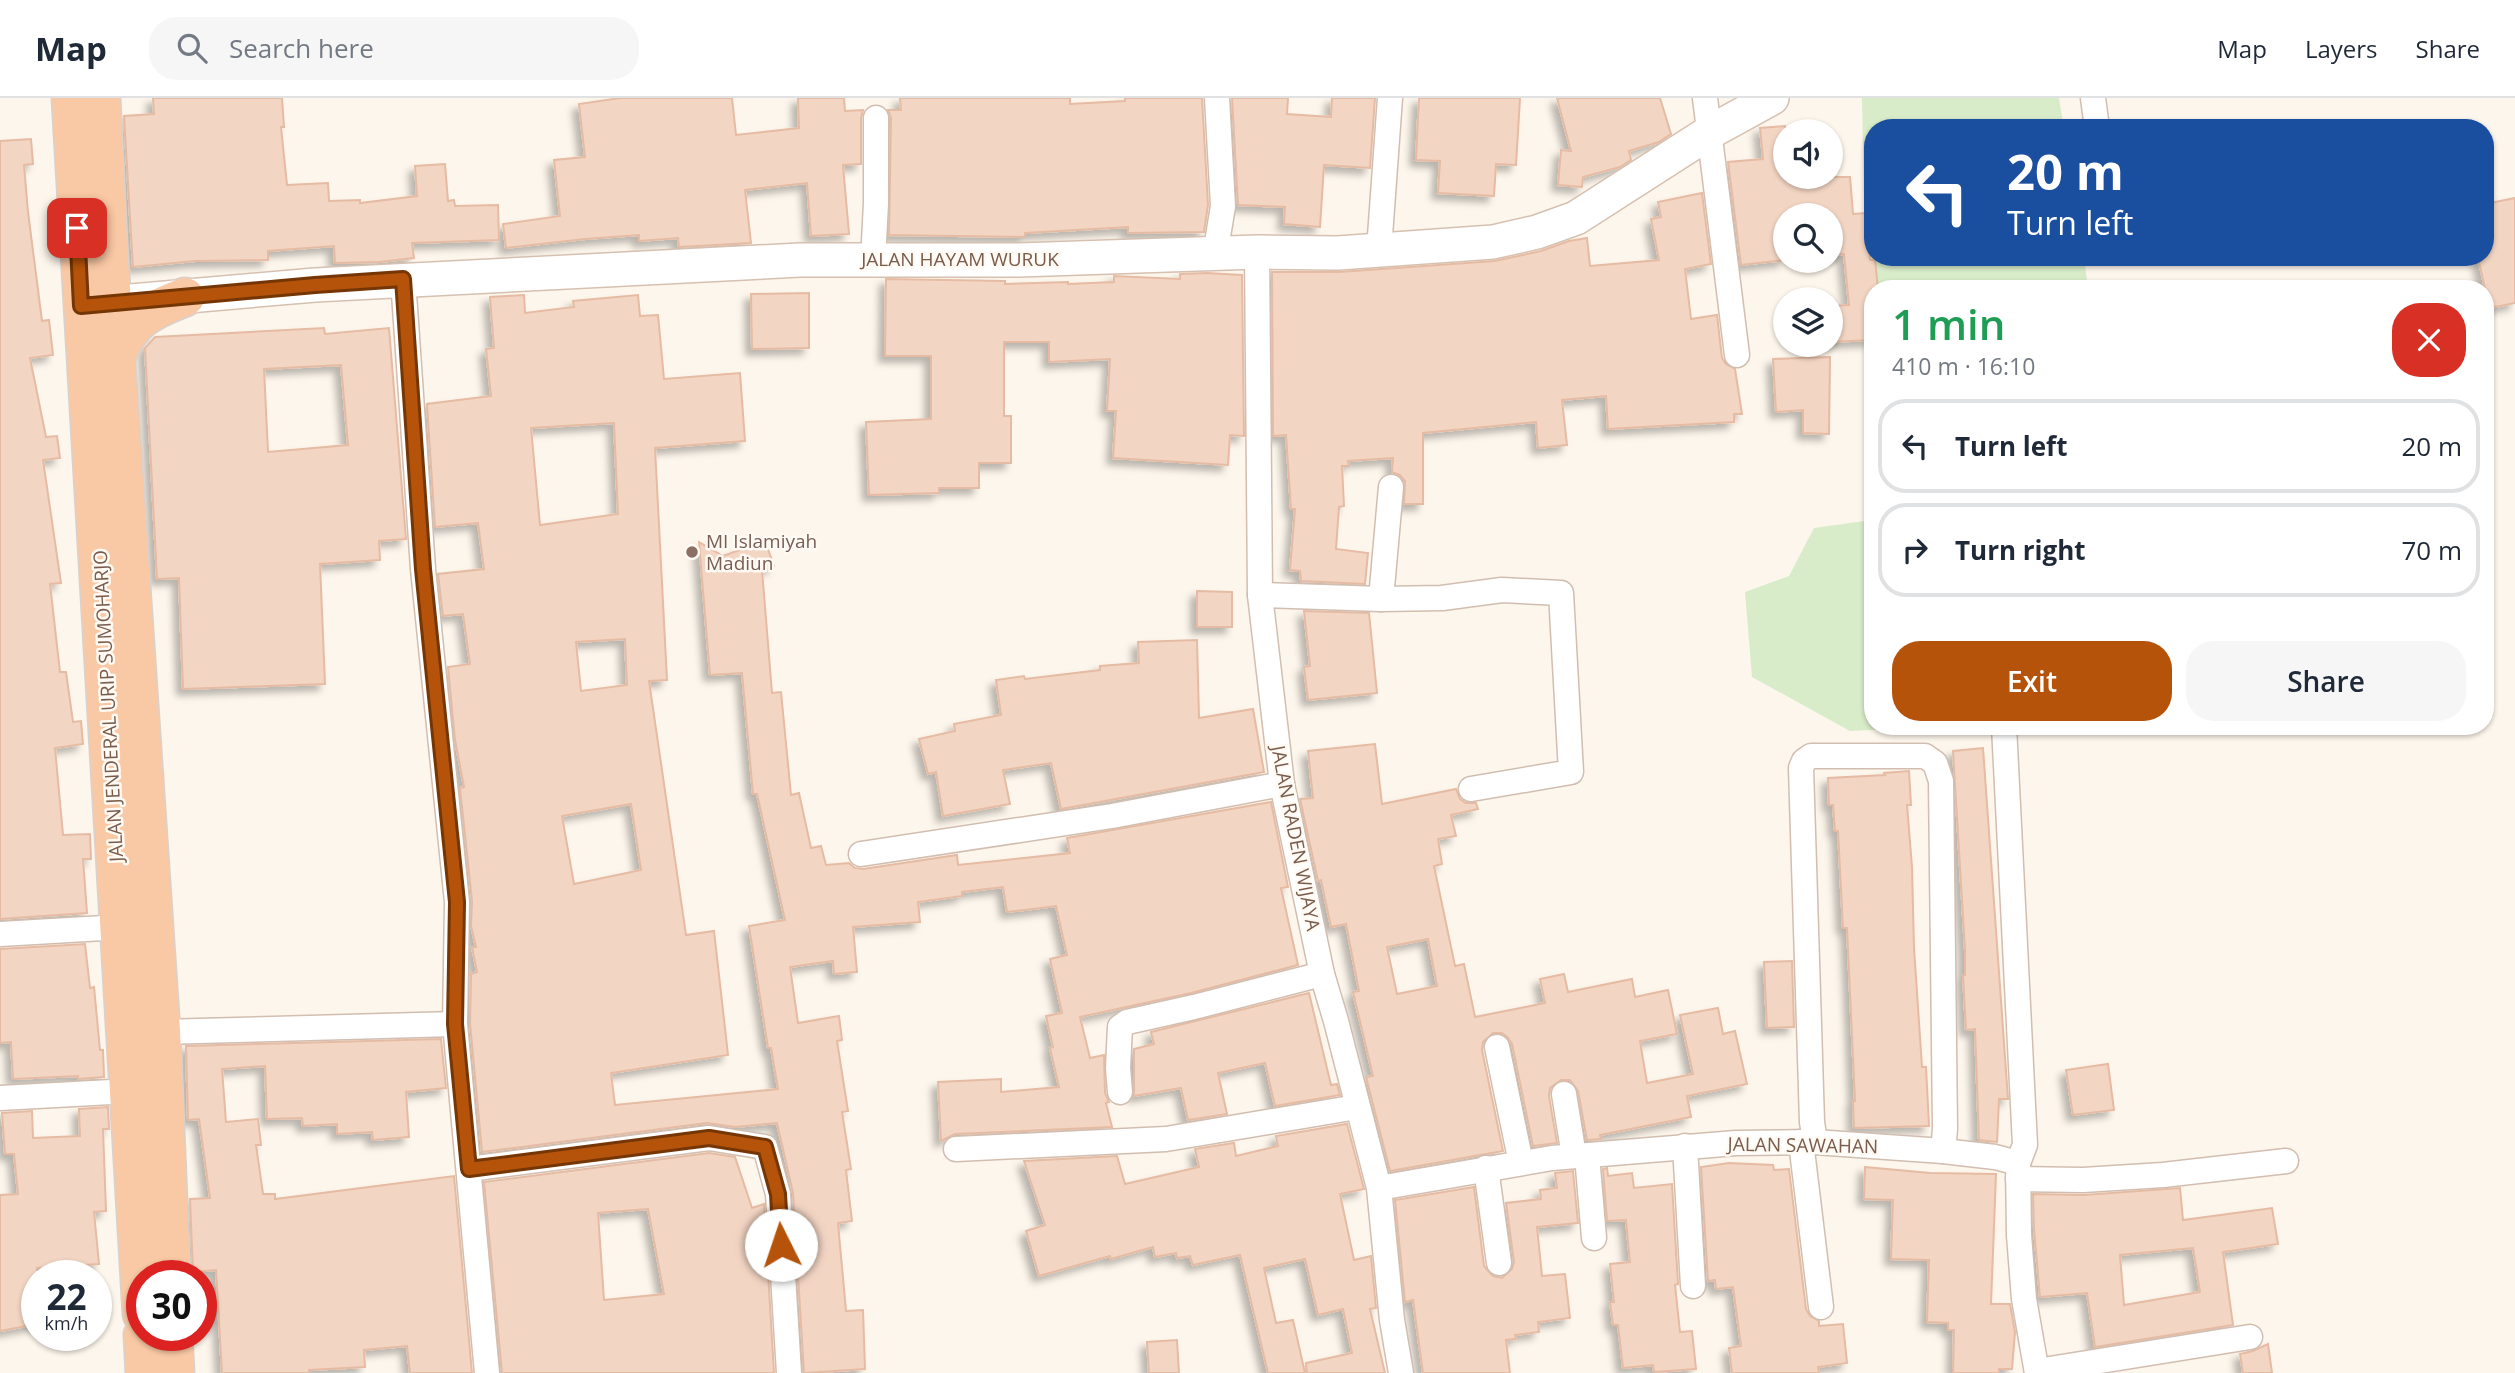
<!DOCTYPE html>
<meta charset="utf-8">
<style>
body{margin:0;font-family:"Open Sans",sans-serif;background:#f6f6f7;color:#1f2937;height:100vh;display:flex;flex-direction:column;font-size:26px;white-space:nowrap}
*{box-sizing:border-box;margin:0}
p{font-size:23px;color:#747a83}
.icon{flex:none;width:38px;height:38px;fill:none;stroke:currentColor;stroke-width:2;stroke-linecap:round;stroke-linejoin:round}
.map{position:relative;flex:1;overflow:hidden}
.panel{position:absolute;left:1864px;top:182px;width:630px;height:455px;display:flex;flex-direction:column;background:#fff;border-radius:28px;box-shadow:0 2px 5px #0004}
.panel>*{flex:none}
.hud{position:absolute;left:1864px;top:21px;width:630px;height:147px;border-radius:28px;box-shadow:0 2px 5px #0004;background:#1a4fa0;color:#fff;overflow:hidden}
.controls{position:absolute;left:1773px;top:21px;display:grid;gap:14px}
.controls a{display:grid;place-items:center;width:70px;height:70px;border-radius:50%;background:#fff;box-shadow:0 2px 5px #0004;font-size:35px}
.speed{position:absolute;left:21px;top:1162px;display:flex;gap:14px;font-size:35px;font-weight:700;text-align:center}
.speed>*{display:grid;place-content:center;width:91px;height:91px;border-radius:50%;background:#fff;box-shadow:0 2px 5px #0004;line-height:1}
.speed small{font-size:18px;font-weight:400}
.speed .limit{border:10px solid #d22;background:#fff;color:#111}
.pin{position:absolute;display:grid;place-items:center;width:60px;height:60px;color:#fff;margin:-30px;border-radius:14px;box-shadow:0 4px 10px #0006}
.me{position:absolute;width:77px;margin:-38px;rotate:356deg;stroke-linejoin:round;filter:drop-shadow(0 0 5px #0008)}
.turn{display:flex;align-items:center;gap:24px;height:147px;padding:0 28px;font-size:32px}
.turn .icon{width:91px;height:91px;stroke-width:2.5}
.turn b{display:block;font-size:49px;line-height:60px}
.round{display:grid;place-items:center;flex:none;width:74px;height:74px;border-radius:28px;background:#f6f6f7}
.overview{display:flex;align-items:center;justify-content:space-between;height:119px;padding:0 28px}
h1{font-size:42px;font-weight:600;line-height:52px;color:#1e9e55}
.button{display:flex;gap:14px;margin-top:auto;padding:14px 28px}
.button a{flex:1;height:80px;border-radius:28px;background:#b45309;color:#fff;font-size:28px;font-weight:600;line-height:80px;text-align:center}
.button a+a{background:#f6f6f7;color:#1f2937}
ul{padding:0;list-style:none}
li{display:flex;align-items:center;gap:21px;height:94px;margin:0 14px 10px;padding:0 14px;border:4px solid #e0e1e3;border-radius:28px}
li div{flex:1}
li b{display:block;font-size:26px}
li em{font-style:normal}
header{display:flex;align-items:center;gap:42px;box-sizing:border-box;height:98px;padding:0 35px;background:#fff;border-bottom:2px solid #e0e1e3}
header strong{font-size:33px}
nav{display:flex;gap:38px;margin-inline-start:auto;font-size:24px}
.search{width:490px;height:63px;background:#f6f6f7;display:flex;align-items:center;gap:18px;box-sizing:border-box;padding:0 24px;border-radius:28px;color:#747a83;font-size:26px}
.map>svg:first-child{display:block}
.green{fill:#d8ecc9}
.building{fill:#f3d5c3;stroke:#e6bba3;stroke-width:2;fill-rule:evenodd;filter:url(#shadow)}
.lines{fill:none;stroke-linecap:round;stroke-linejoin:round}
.minor-casing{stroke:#d1beb0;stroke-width:27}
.secondary-casing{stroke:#d6c0b0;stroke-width:36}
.trunk-casing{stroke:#dad1cd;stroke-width:41}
.minor{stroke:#fff;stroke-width:24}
.secondary{stroke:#fff;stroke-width:33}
.trunk{stroke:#f9c8a4;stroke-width:38}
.route-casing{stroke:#753606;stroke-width:18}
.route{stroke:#b45309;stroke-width:12}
.education-dot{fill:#8d6e63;stroke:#fffaf3;stroke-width:2.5}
.labels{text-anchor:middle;stroke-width:5;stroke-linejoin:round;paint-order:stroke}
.street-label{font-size:19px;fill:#7a5c4d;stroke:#fffaf3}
.education-label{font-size:19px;fill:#785e54;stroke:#fffaf3;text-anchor:start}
</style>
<header>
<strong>Map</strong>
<div class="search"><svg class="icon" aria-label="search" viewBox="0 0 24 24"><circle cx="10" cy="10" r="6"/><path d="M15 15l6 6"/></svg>Search here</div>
<nav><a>Map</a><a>Layers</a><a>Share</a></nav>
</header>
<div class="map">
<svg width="2515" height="1275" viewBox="0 0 2515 1275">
<defs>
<filter id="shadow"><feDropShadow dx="-6" dy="6" stdDeviation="3.5" flood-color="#0004"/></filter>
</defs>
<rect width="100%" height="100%" fill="#fdf6ec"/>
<g class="green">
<polygon points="1862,0 2059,0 2064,30 1872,30 1872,159 2084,159 2088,191 1872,191 1872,314 1868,315"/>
<polygon points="1872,422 1872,628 1959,628 1850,633 1752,579 1745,494 1789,478 1814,430"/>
</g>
<g class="building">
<polygon points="153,0 282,0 284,29 281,29 287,87 328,85 329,103 360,102 360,105 417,98 415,68 445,66 448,103 454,102 455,108 498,107 499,142 412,145 414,160 379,164 335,165 334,148 268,153 268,162 195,163 133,169 124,18 154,16"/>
<polygon points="620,0 732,0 736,37 799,30 798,0 844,0 845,13 863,12 861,20 861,66 843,67 849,136 811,138 807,85 745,92 751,145 679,149 678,140 639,143 639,137 585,141 506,150 503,126 560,118 554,62 585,59 579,6"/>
<polygon points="900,0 1070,0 1070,6 1125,3 1125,0 1202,0 1208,107 1204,134 1128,135 1128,129 1025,135 1025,139 889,137 891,20 888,12 901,12"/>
<polygon points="1232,0 1288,0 1287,16 1331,19 1332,0 1375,0 1370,70 1324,67 1320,129 1284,126 1285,109 1238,107"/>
<polygon points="1419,0 1520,0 1516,67 1496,66 1494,98 1438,95 1440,63 1416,62"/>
<polygon points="1557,0 1660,0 1671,36 1659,44 1629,53 1631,62 1620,69 1583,79 1582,89 1558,87 1561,52 1571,53"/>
<polygon points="1785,28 1785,79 1850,79 1853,116 1866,115 1870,162 1875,162 1878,191 1872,191 1872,200 1871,200 1872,242 1830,244 1830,208 1849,207 1844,156 1830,157 1830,117 1785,117 1785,162 1741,167 1728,64 1763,61 1760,30"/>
<polygon points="31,41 33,66 24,67 28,114 42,223 49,222 53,257 30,260 46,339 57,338 60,360 43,362 61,485 50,486 60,574 66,574 73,624 81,623 83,646 55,650 63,737 90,736 91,761 83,761 87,815 0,821 0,43"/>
<polygon points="1702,95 1711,166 1685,171 1691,221 1717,217 1722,260 1726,266 1735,271 1742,316 1734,316 1734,324 1608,331 1606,298 1562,302 1567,347 1538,350 1536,324 1423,335 1423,406 1404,406 1405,383 1400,377 1392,374 1393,360 1348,363 1349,368 1342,368 1344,408 1339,409 1336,451 1368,455 1365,486 1301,483 1300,473 1290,472 1295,411 1291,411 1286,337 1273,338 1272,174 1339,174 1495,163 1541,153 1569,143 1587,140 1590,168 1659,162 1651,121 1661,119 1658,104"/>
<polygon points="2515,100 2515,205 2485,211 2485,191 2478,159 2485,159 2485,106"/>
<polygon points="1207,175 1242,177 1244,338 1230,337 1228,367 1113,360 1116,313 1107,313 1110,261 1049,264 1049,244 1004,244 1004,318 1011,318 1011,365 979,365 979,390 939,390 939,395 869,397 866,324 931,321 931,258 885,258 886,181 1005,183 1005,186 1068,184 1068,186 1114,184 1114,178 1180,181 1180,176"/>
<polygon points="809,195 809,250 752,251 751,196"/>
<path d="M524 197 525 215 574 209 573 203 638 197 640 218 658 217 664 281 740 275 745 343 655 350 667 582 649 583 686 837 714 833 728 957 611 975 615 1007 778 991 771 950H768L749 828 785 822 757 696H753L742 575 710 577 699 444 723 458 765 443 774 468 762 472 772 595 781 594 791 697 799 695 811 750 821 748 826 767 849 765 855 770 863 771 957 757 958 767 1070 755 1067 740 1271 704 1288 789 1281 790 1298 867 1191 895 1080 919 1090 960 1104 957 1105 995 1109 1004 1106 1005 1112 1029 955 1036 941 1043 938 984 1001 981V994L1059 989 1050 950 1053 949 1046 918 1062 915 1050 861 1067 857 1056 808 1007 814 1003 789 962 794V798L918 804 920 824 853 829 857 874 834 876 833 863 790 869 798 925 839 918 842 942 837 943 848 1013 842 1014 851 1071 846 1072 852 1123 838 1125 846 1213 863 1212 865 1271 804 1275 793 1095 777 1025 735 1029 707 1025 482 1054 470 925 471 876 477 874 472 849H476L471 828 472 803 460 690 464 689 455 642 448 569 470 566 463 516 443 518 438 476 484 471 478 425 435 429 427 306 491 298 486 251 494 250 490 199ZM614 325 618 416 540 427 531 330ZM625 541 627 587 581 593 576 544ZM631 706 641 772 574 786 562 718Z"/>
<path d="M324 230 325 236 389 230 406 441 379 443 380 462 320 466 325 586 183 591 179 480 157 481 145 250 155 239ZM341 267 348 347 268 354 264 271Z"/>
<polygon points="1830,259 1829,336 1803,335 1803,312 1776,314 1773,261"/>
<polygon points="1197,493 1232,494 1232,529 1197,529"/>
<polygon points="1304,513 1369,515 1377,595 1308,602 1304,569 1310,568"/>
<polygon points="1197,542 1199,620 1253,611 1264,674 1061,711 1051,665 1003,672 1010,706 943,718 936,674 928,676 919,641 955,633 954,626 1001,617 996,582 1024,578 1025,581 1100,572 1100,568 1139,565 1138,544"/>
<path d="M1375 646 1382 706 1456 691 1460 701 1466 705H1476L1478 711 1451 717 1456 738 1438 741 1442 766 1434 768 1455 868 1464 866 1475 919 1545 905 1540 881 1564 876 1568 894 1632 881 1635 899 1668 892 1677 936 1640 943 1647 985 1693 976 1680 917 1718 910 1723 936 1735 933 1747 986 1687 998 1691 1019 1600 1037 1601 1041 1587 1042 1578 993 1570 982H1561L1550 990 1549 998 1557 1045 1533 1048 1512 946 1508 940 1502 935H1493L1483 944 1482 952 1503 1053 1390 1073 1366 979 1373 978 1353 894 1359 893 1346 826 1331 829 1321 782 1318 783 1300 701 1313 700 1308 653ZM1428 841 1437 888 1397 896 1387 849Z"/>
<polygon points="1983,650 2008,1001 1999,1001 1997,1044 1979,1042 1975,931 1966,932 1963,877 1965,877 1965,852 1953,653"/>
<polygon points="1909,673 1911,707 1907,707 1912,769 1914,850 1922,969 1926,969 1929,1028 1854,1030 1853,1003 1855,1003 1847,830 1843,830 1838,733 1835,733 1833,707 1829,707 1828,680 1885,677 1884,675"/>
<polygon points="85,846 90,890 94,889 100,952 103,952 104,979 78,981 78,978 13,981 11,944 0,945 0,851"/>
<polygon points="1792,863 1794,929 1767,930 1764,864"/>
<polygon points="1309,895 1331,987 1337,986 1340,997 1275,1008 1265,965 1218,975 1227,1016 1188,1022 1181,990 1134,998 1134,951 1154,946 1151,934"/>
<polygon points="441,941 446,990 406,994 409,1039 373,1042 372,1034 337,1036 337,1026 303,1028 302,1020 267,1021 265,968 222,971 226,1024 258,1021 261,1047 256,1047 263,1096 275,1096 275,1101 454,1078 472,1275 410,1275 407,1248 364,1252 365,1269 309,1272 309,1275 222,1275 216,1172 193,1174 190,1101 210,1100 199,1021 188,1022 186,948"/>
<polygon points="2108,966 2114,1012 2073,1017 2066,972"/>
<polygon points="108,1009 109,1031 103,1031 106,1113 94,1114 99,1166 37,1170 37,1226 0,1233 0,1097 18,1096 14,1056 5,1056 2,1015 32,1013 33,1040 80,1038 79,1011"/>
<polygon points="1347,1026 1364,1091 1340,1096 1354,1162 1371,1158 1376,1210 1370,1211 1385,1275 1307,1275 1306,1265 1352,1255 1343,1211 1318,1217 1305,1161 1264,1170 1276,1225 1293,1222 1305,1275 1268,1275 1240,1157 1193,1167 1190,1158 1177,1160 1176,1155 1155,1159 1153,1149 1111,1161 1110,1158 1039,1178 1026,1133 1045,1127 1024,1063 1117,1058 1125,1086 1199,1069 1195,1051 1234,1045 1236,1058 1278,1048 1276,1038"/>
<path d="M709 1055 735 1059 752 1110 764 1106 774 1275H502L484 1084ZM648 1111 664 1196 604 1202 598 1115Z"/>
<polygon points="1729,1065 1773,1067 1774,1072 1789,1071 1806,1211 1810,1218 1819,1223 1819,1228 1843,1226 1847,1265 1818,1269 1819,1275 1732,1275 1729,1250 1741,1248 1733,1189 1716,1191 1715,1182 1708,1183 1701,1069"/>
<polygon points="1865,1069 1930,1075 1996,1076 1991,1206 2010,1206 2015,1234 2012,1271 1999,1271 1999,1275 1953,1275 1954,1232 1948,1232 1948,1225 1927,1224 1929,1162 1891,1161 1893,1102 1864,1101"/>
<polygon points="1607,1070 1608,1078 1632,1075 1634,1090 1672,1086 1678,1186 1675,1187 1680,1234 1692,1233 1696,1271 1654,1274 1653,1267 1623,1270 1618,1227 1613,1227 1610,1204 1614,1204 1610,1166 1630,1164 1626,1122 1607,1123 1603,1071"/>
<polygon points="1573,1073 1578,1125 1537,1129 1542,1178 1565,1176 1570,1220 1538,1224 1539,1234 1515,1237 1516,1241 1506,1242 1510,1275 1423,1275 1413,1202 1405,1204 1395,1102 1474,1089 1484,1168 1493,1178 1502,1180 1512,1171 1514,1164 1506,1105 1541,1101 1540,1092 1557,1090 1555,1075"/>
<path d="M2180 1090 2183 1122 2272 1110 2278 1146 2223 1154 2233 1227 2095 1249 2087 1195 2040 1199 2034 1131 2033 1096 2084 1097ZM2193 1150 2200 1194 2124 1207 2120 1157Z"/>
<polygon points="1177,1242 1179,1275 1149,1275 1147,1244"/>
<polygon points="2268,1246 2272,1275 2243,1275 2240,1256 2253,1253"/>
</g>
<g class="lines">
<defs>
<g id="minor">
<polyline points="1705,0 1737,257"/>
<polyline points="2093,0 2097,30"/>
<polyline points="1379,152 1390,0"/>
<polyline points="1257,154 1260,497 1282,686 1322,876 1336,923 1379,1090 1392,1222 1401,1275"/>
<polyline points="1215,157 1223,108 1217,0"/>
<polyline points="873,162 876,105 876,20"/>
<polyline points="403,181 423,471 457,804 455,926 487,1275"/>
<polyline points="1260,497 1381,501 1391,389"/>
<polyline points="1381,501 1442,500 1502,492 1561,495 1571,674 1471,691"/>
<polyline points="2004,628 2025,1047 2018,1065"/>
<polyline points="861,756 1112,718 1282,686"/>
<polyline points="0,836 121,829"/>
<polyline points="161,934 455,926"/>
<polyline points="1497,949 1521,1065"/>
<polyline points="1120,994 1118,970 1120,929 1127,924 1194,909 1322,876"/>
<polyline points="1564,996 1574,1058"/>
<polyline points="0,1000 130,993"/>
<polyline points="1801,1044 1821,1209"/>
<polyline points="1815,1044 1812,1024 1801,670 1804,663 1811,658 1925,658 1935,665 1941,683 1945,1031 1943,1053"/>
<polyline points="1685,1048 1693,1188"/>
<polyline points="956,1051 1166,1041 1357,1009"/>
<polyline points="1587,1058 1594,1140"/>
<polyline points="1486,1070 1499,1165"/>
<polyline points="469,1071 709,1040 765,1049 778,1096 789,1275"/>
<polyline points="2018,1081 2083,1082 2163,1077 2286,1063"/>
<polyline points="1379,1090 1552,1060 1736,1045 1815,1044 1943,1053 1995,1059 2018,1065 2019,1137 2024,1201 2037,1275"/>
<polyline points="2037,1273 2250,1239"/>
</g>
<polyline id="secondary" points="85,207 315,187 800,162 1019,162 1257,154 1338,155 1493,144 1537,134 1576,120 1710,34 1772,0"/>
<g id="trunk">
<polyline points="71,0 142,1216"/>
<polyline points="101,0 108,147 161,934 171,1178"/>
<path d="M116 259C129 222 151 212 185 199"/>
<polyline points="143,1237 145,1275"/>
<polyline points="173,1237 175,1275"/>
</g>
</defs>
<use href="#minor" class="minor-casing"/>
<use href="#secondary" class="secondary-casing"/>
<use href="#trunk" class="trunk-casing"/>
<use href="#minor" class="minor"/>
<use href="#secondary" class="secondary"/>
<use href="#trunk" class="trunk"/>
</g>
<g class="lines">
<defs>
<polyline id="route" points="77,130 81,208 315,187 403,181 423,471 457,804 455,926 469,1071 709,1040 765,1049 778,1096 781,1147"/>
</defs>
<use href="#route" class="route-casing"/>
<use href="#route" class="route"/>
</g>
<circle class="education-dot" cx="692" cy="454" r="7"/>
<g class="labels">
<g class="street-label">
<text x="960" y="168">JALAN HAYAM WURUK</text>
<text transform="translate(108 608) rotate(-93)" y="7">JALAN JENDERAL URIP SUMOHARJO</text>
<text transform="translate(1296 740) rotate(79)" y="7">JALAN RADEN WIJAYA</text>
<text transform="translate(1803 1047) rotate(1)" y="7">JALAN SAWAHAN</text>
</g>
<g class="education-label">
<text x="706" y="450">MI Islamiyah<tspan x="706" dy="22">Madiun</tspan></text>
</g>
</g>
</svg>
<div class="controls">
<a><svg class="icon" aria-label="sound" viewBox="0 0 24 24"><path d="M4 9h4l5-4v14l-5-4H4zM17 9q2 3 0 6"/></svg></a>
<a><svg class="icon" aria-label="search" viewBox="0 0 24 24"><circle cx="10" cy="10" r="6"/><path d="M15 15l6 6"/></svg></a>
<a><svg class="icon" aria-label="layers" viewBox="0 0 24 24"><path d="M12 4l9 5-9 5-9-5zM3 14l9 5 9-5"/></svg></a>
</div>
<div class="speed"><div>22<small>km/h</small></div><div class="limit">30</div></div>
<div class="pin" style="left:77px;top:130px;background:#d93025"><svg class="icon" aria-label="arrive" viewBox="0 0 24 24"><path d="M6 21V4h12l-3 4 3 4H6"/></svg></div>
<svg class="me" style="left:781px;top:1147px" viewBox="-20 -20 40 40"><circle r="19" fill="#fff"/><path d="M0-13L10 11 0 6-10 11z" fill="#b45309"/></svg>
<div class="hud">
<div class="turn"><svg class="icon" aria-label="left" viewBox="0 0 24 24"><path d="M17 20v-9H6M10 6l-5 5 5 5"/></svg><div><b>20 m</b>Turn left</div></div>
</div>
<section class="panel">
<div class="overview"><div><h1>1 min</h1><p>410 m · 16:10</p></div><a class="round" style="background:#d93025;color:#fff"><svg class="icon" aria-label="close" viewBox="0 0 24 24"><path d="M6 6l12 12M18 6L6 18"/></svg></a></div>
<ul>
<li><svg class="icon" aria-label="left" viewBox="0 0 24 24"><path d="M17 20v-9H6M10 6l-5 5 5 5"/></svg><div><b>Turn left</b></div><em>20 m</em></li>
<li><svg class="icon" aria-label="right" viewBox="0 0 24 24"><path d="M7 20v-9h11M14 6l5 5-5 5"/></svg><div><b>Turn right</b></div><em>70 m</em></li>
</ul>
<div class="button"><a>Exit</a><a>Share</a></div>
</section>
</div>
